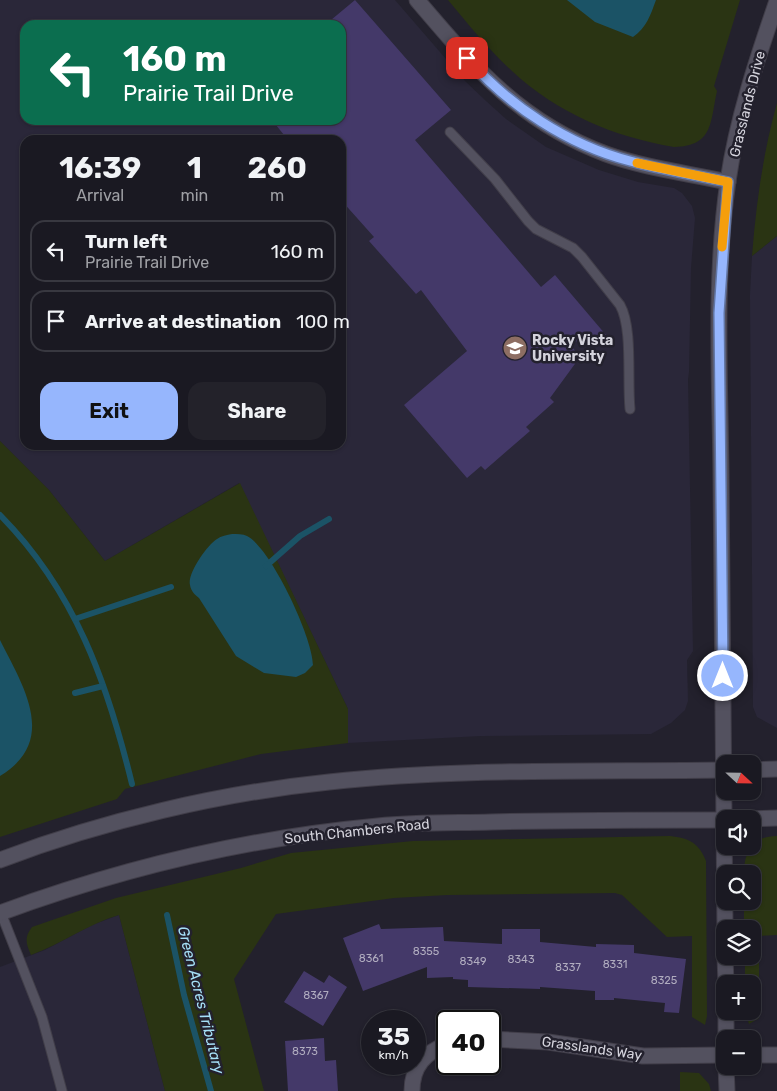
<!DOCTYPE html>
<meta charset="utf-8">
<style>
body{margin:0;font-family:Rubik,sans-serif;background:#23222a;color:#f1f3f6;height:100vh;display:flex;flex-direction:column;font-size:19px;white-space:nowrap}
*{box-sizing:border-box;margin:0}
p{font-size:16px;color:#9fa0a5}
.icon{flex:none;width:28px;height:28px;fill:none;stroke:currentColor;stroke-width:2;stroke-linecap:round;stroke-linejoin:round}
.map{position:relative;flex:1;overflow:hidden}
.side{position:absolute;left:20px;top:135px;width:326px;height:315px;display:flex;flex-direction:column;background:#1a1922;border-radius:15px;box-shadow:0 1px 4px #0004,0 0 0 1px #383840}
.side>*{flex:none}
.guide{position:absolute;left:20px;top:20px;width:326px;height:105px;border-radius:15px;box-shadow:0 1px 4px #0004,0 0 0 1px #383840;background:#0b6e4f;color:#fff;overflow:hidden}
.needle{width:32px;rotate:112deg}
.buttons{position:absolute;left:716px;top:755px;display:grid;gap:10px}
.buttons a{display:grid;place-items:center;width:45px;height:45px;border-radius:10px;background:#1a1922;box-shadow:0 1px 4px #0004,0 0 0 1px #383840;font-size:25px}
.speed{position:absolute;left:361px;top:1010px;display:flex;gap:10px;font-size:25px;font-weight:700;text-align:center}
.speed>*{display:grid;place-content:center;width:65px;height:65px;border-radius:50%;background:#1a1922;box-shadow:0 1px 4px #0004,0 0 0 1px #383840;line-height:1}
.speed small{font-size:12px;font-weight:400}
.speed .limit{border:2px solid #111;border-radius:8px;background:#fff;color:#111}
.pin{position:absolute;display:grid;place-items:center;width:42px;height:42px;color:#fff;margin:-21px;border-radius:10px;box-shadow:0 2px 8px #0006}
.me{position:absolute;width:55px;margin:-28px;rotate:0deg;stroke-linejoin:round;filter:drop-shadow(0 0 4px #0008)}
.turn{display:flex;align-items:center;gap:18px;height:105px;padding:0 20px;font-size:22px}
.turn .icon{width:65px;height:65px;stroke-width:2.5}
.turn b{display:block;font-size:35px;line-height:42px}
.eta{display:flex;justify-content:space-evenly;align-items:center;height:85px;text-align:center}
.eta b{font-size:30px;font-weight:700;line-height:35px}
.action{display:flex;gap:10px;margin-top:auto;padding:10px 20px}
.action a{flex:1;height:58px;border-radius:15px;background:#96b6fd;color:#111;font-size:20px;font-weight:700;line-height:58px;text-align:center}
.action a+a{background:#23222a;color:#f1f3f6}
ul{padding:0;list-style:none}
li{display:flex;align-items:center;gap:15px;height:62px;margin:0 10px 8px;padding:0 10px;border:2px solid #383840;border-radius:15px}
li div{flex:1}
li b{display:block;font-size:19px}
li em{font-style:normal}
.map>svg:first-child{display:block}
.built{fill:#2a2739;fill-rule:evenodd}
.green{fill:#2a3413}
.water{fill:#1b5366}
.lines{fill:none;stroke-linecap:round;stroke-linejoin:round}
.stream{stroke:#1b5366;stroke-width:6}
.building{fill:#443969}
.service-casing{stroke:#413e49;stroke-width:11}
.minor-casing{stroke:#413e49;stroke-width:17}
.tertiary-casing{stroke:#413e49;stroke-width:17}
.secondary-casing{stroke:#413e49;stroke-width:17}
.service{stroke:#53515f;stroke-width:9}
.minor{stroke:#53515f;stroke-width:15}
.tertiary{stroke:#53515f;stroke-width:15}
.secondary{stroke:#53515f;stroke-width:15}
.route-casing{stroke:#6276a4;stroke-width:12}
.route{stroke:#96b6fd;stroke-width:9}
.slow{stroke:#f59e0b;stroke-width:9}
.labels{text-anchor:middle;stroke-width:5;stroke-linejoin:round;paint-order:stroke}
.number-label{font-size:11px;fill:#b0acbf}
.street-label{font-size:14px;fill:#d4d3dc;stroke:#23212d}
.poi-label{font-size:14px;font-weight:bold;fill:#d4d3dc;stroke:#23212d;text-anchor:start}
.water-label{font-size:15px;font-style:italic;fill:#a6e0f7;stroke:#23212d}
</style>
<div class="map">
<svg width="777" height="1091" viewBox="0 0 777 1091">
<rect width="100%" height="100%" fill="#23212d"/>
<g class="built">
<path d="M0 0H395L465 81 486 101 506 119 546 147 599 170 638 182 674 188 682 193 692 206 695 218 691 268 689 372 688 379 693 651 687 660 688 701 685 710 671 723 651 734 481 736 348 743V709L239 483 105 561 49 490 0 441ZM25 25H341V120H25ZM25 140H341V445H25Z"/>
<polygon points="777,236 777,728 757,717 753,707 750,295 752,256"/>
<polygon points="119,915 165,1091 0,1091 0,967 45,950 92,925"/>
</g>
<g class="green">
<path d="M448 0H740L714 86 717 91C710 122 714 146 674 147 614 137 557 113 512 71 488 49 468 24 448 0Z"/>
<path d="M777 103V236L752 256C756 204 763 153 777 103Z"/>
<polygon points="0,441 49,490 105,561 240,483 348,709 348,743 261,754 125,789 117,799 0,837"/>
<path d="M670 836C689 838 699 843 706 861L707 1016 705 1025 692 1017V936L667 937 622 895 615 893 447 895 394 898 276 914 234 979 264 1091H165L119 915C88 924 61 944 31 955 26 943 24 938 32 927L116 898 241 868 291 853 413 841Z"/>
<path d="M777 836V935L759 936V1018L749 1024 745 1011H752V984H745V956H752V929H744V901H752V874H744C744 851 753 836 777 836Z"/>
<polygon points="680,1072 699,1073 709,1084 711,1091 680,1091"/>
</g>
<g class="water">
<path d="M567 0H656C650 16 647 27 633 37L595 22Z"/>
<path d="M232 534C237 534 243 534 247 536 271 548 313 638 313 665L305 673 296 677 264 673 236 656 199 598C195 595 191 591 190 585 187 574 207 545 217 539 221 536 227 535 232 534Z"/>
<path d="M0 640C23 686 59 740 0 776Z"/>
</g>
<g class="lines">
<g class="stream">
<path d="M0 515C75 591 107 682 132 784"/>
<polyline points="266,566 300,536 329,519"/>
<polyline points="75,619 171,587"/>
<polyline points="75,693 103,686"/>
<polyline points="167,915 184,995 211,1091"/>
</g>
</g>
<g class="building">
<polygon points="355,0 451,110 415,140 541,287 555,275 606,335 569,343 580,357 550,398 554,402 526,427 530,431 485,470 481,466 467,478 404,405 467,351 421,290 416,294 369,241 374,237 341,200 341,140 288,140 272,120 341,120 341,25 325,25"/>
<polygon points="379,924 381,929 443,927 444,941 502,944 502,929 540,929 540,942 596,947 596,944 634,945 634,953 686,959 679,1013 664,1012 665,1003 614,998 614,1000 595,1000 595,991 540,987 540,989 468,987 468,980 453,979 453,977 427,978 427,967 363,991 343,938"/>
<polygon points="304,971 324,983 329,975 347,987 323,1026 284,1002"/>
<polygon points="324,1038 325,1061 336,1060 338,1091 288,1091 285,1041"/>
</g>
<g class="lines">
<defs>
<g id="service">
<path d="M450 132 495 179 528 221 536 229 573 248 582 257 620 305C633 328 627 380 630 409"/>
<polyline points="1,913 42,1017 62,1091"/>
</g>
<g id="minor">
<path d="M417 0C475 68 520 122 606 154 645 168 687 173 728 182"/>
<polyline points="724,820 725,929"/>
<polyline points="725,956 726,984"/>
<polyline points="726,1011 726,1039"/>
<polyline points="490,1039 548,1042 643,1056 725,1055"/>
<polyline points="752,1055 777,1055"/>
<polyline points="726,1066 727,1091"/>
<path d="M412 1091C412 1066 425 1052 448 1044"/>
</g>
<path id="tertiary" d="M724 820C724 705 723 590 721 475 720 377 714 278 728 181 737 119 757 59 777 1"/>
<g id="secondary">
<polyline points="752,770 777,769"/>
<polyline points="746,819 777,818"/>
<path d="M0 860C102 821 221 793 329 782 461 768 593 772 725 770"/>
<path d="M0 913C122 868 248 838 378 826 415 822 453 823 491 822 569 820 647 820 725 820"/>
</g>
</defs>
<use href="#service" class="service-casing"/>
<use href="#minor" class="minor-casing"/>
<use href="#tertiary" class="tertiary-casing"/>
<use href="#secondary" class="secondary-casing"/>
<use href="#service" class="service"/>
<use href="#minor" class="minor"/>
<use href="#tertiary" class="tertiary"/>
<use href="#secondary" class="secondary"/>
</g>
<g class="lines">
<defs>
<path id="route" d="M467 58C509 106 568 145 630 161 662 170 695 175 728 182L719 313 723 676"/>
</defs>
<use href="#route" class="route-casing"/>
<use href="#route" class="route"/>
<polyline class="slow" points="637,163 728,182 722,247"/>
</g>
<defs>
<symbol id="university-disc" viewBox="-11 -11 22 22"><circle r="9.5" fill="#8d6e63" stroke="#23212d"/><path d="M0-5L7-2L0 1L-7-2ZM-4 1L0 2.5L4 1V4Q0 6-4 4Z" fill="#fff"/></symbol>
</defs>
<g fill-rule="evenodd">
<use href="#university-disc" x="501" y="334" width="28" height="28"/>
</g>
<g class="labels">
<g class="number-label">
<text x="426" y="955">8355</text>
<text x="371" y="962">8361</text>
<text x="521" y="963">8343</text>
<text x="473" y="965">8349</text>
<text x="615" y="968">8331</text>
<text x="568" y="971">8337</text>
<text x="664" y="984">8325</text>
<text x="316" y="999">8367</text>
<text x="305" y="1055">8373</text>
</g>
<g class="street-label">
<text transform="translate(747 104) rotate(-76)" y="5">Grasslands Drive</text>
<text transform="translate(357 831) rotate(-6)" y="5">South Chambers Road</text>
<text transform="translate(592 1048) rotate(8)" y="5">Grasslands Way</text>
</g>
<g class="poi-label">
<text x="532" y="345">Rocky Vista<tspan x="532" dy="16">University</tspan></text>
</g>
<g class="water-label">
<text transform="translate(201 1000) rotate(76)" y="5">Green Acres Tributary</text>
</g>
</g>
</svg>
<div class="buttons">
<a><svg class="needle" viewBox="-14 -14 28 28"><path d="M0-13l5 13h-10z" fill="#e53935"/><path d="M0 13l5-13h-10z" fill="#9fa0a5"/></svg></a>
<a><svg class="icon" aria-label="sound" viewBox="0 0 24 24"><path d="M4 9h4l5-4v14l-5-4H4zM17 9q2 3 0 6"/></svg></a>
<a><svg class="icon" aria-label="search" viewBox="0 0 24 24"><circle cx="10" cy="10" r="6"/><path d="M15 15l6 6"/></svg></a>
<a><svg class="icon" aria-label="layers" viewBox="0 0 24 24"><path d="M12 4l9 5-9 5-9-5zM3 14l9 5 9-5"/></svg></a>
<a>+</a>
<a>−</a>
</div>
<div class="speed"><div>35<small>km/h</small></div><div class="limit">40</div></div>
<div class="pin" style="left:467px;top:58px;background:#d93025"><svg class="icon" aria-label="arrive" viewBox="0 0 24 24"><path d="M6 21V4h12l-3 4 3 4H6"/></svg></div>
<svg class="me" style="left:723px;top:676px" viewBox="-20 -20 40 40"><circle r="17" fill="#96b6fd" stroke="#fff" stroke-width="3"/><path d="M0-11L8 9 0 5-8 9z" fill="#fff"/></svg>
<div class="guide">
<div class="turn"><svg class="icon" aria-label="left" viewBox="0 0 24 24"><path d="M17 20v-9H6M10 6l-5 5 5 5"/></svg><div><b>160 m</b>Prairie Trail Drive</div></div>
</div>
<section class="side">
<div class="eta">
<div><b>16:39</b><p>Arrival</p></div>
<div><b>1</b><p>min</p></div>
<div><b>260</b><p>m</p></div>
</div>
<ul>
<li><svg class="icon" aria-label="left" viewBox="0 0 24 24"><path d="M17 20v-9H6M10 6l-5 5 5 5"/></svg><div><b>Turn left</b><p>Prairie Trail Drive</p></div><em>160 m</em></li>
<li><svg class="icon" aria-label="arrive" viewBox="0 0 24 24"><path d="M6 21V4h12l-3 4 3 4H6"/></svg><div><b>Arrive at destination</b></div><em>100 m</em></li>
</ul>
<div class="action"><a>Exit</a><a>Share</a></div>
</section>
</div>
